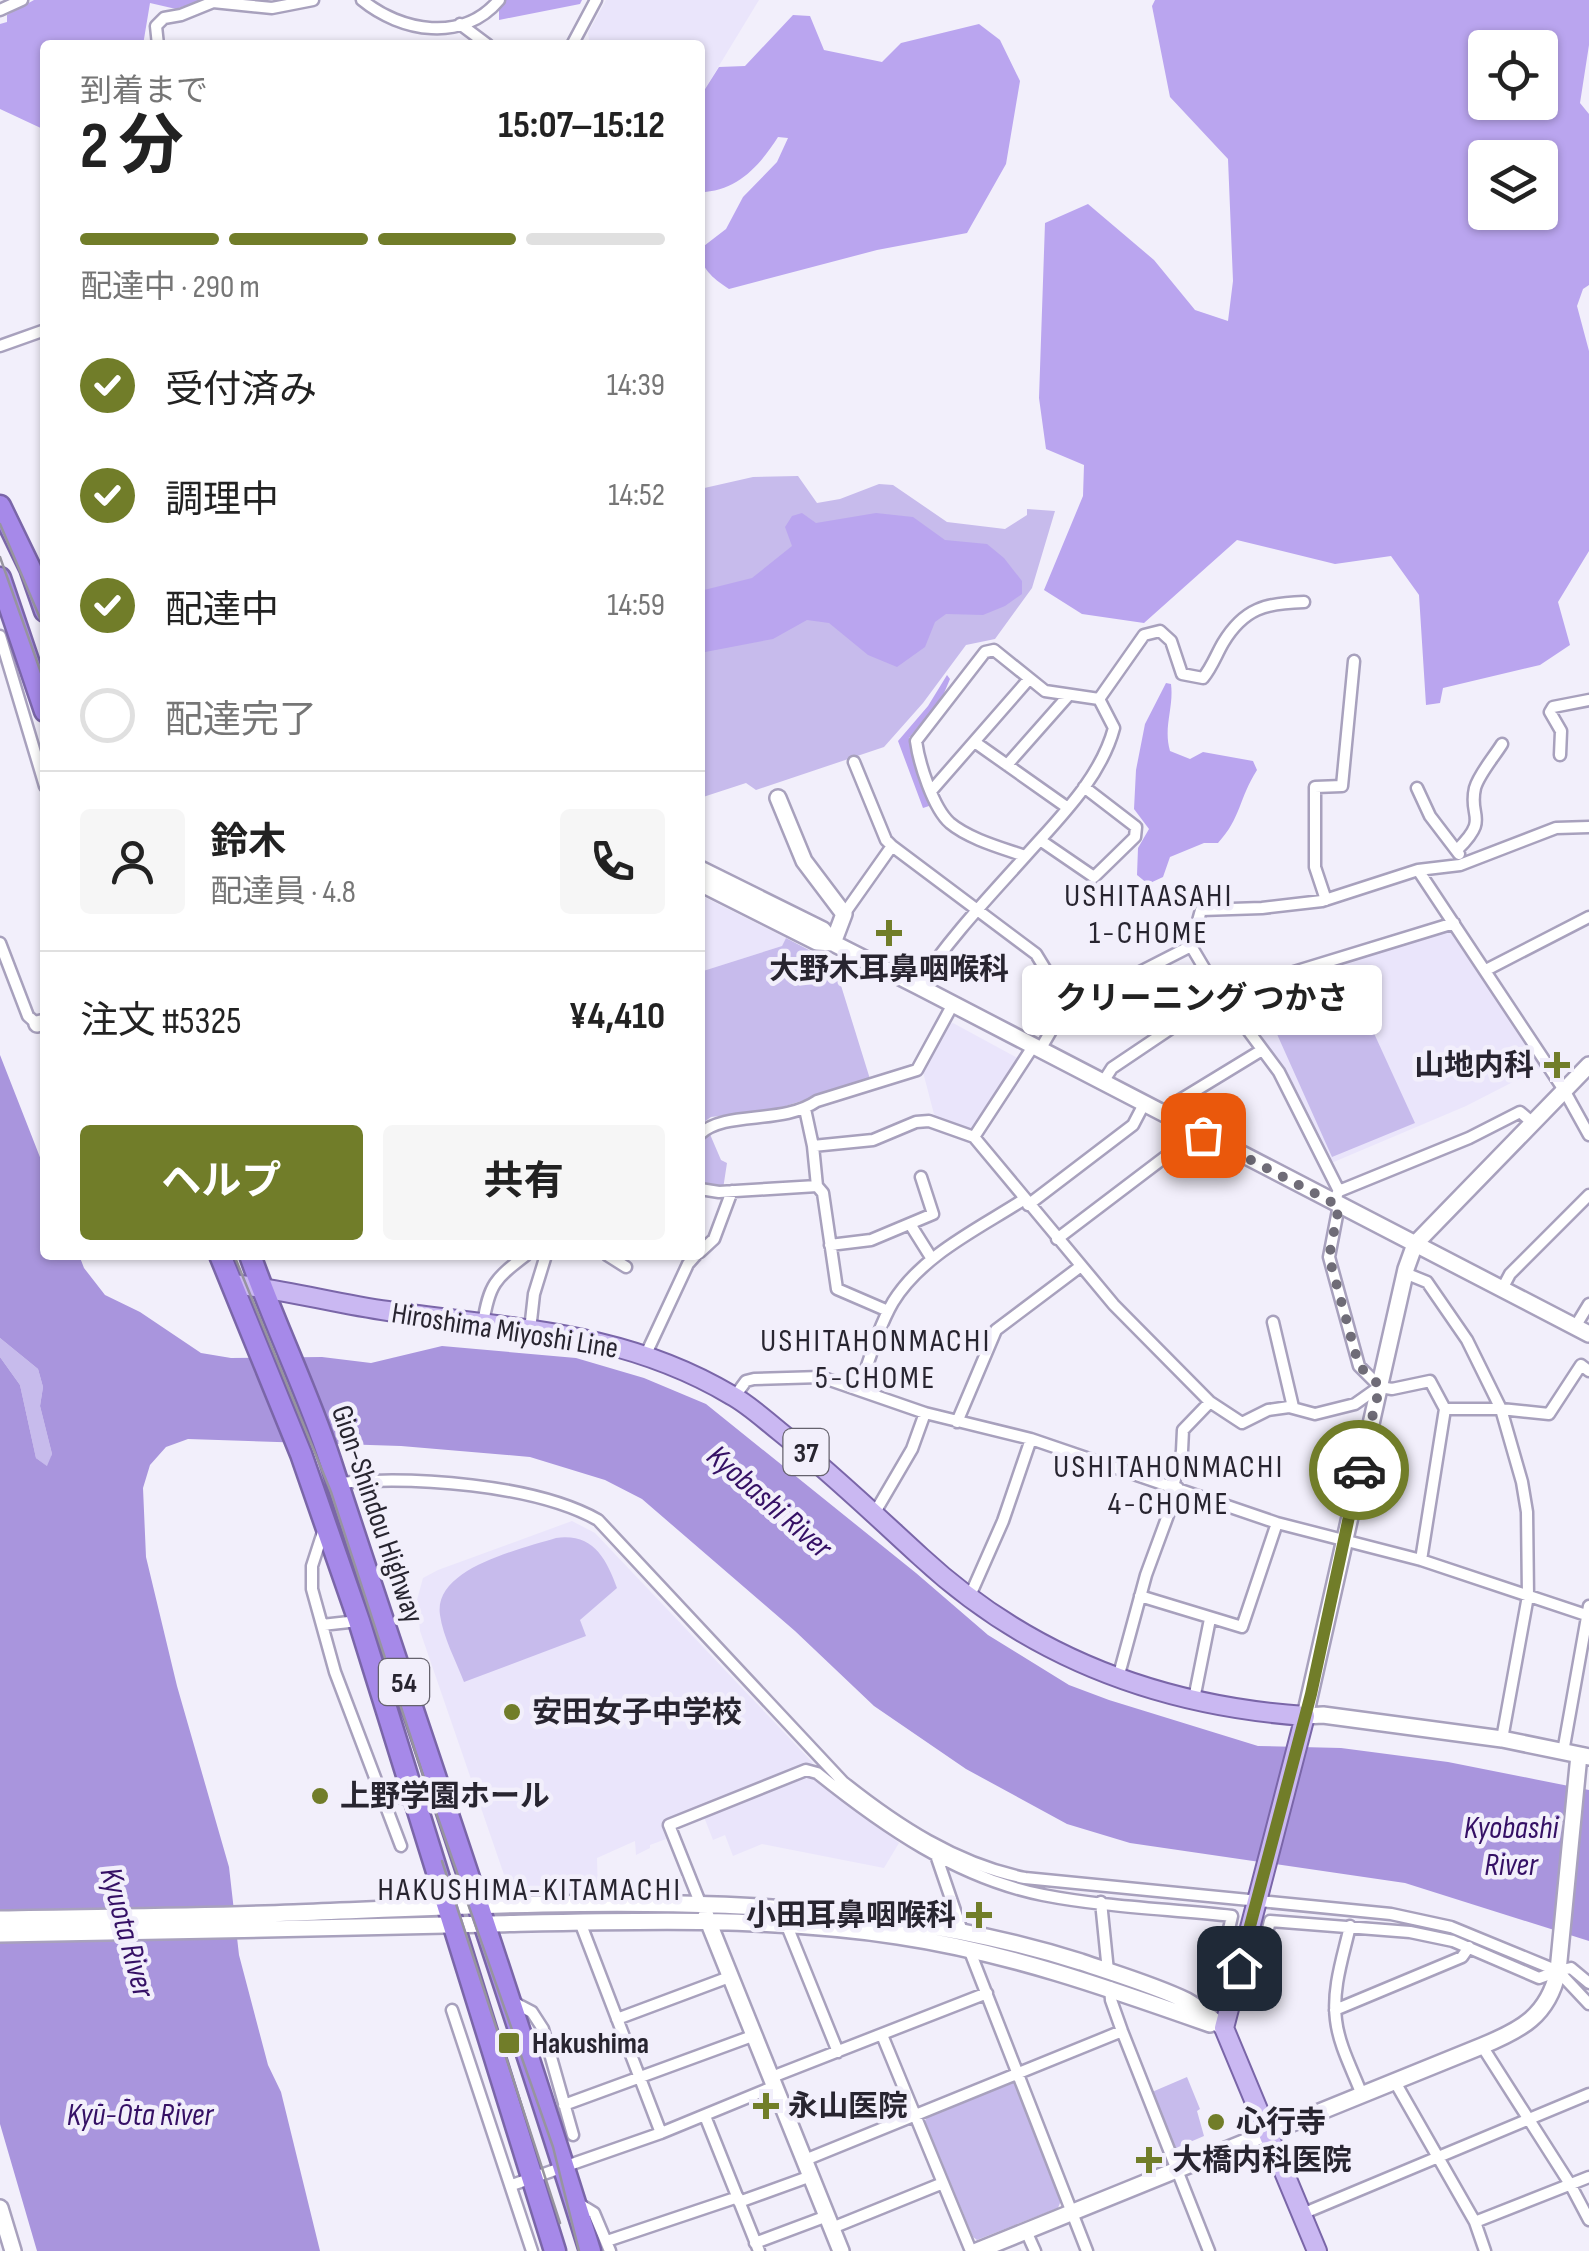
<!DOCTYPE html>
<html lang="ja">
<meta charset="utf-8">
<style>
:root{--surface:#fff;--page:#f6f6f6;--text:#222;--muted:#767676;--line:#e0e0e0;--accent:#717d29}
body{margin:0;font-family:"Sofia Sans Condensed","Noto Sans JP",sans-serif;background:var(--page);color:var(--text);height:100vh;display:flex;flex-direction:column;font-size:38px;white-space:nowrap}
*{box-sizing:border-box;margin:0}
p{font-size:32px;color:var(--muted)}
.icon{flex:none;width:55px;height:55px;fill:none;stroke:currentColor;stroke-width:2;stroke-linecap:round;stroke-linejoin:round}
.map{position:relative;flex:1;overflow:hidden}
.panel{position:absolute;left:40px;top:40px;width:665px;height:1220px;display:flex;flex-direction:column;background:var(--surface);border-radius:10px;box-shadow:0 2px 8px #0004}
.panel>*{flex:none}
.tools{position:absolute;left:1468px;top:30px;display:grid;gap:20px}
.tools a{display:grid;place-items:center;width:90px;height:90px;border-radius:10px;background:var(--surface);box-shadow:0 2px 8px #0004;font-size:50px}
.pin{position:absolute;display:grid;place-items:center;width:85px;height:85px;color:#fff;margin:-42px;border-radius:20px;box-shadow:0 5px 15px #0006}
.courier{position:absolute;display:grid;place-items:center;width:100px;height:100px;margin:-50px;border:8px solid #717d29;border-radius:50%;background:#fff;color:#222;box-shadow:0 2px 12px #0007}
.bubble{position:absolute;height:70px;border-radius:10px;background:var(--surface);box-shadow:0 2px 8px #0004;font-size:32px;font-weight:700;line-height:70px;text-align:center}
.head em{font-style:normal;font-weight:700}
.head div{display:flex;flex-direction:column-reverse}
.head{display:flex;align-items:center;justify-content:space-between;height:170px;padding:0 40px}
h1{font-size:65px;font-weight:700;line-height:75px}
.bar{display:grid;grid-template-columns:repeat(4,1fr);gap:15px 10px;align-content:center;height:120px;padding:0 40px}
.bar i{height:12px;border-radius:8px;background:var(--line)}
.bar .active{background:var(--accent)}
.bar p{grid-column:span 4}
.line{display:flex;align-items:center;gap:25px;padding:0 40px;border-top:2px solid var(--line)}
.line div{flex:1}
.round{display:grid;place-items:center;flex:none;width:105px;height:105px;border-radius:10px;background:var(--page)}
ol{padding:0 40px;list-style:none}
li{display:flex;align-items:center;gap:30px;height:110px}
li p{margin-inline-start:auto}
li .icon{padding:10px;border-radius:50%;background:var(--accent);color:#fff;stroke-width:4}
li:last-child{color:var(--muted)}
li i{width:55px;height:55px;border:5px solid var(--line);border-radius:50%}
.primary-button{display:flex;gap:20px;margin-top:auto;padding:20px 40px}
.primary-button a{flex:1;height:115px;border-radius:10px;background:var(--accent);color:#fff;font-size:40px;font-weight:700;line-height:115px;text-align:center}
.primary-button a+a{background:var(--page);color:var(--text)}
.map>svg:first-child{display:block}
.built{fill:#eae5fb}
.green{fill:#c7bbec}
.forest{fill:#baa5ef;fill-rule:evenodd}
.water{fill:#a995dd}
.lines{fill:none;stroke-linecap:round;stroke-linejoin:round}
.street-casing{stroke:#a8a1bd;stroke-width:15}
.secondary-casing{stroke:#a8a1bd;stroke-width:20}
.primary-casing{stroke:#7a66a8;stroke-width:22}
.highway-casing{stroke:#7a66a8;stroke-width:25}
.street{stroke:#fff;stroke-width:10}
.secondary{stroke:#fff;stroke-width:15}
.primary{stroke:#cab8f2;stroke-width:18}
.highway{stroke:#a689e9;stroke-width:20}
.tram{stroke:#97949f;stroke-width:2.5}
.done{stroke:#6f6c77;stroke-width:10;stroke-dasharray:0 18}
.route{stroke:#717d29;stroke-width:12}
.poi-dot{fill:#717d29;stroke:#f2effb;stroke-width:4}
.labels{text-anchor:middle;stroke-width:9;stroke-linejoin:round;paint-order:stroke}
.shield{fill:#f2effb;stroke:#65626d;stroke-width:2.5}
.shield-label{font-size:28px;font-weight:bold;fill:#282530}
.poi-label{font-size:30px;font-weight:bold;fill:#282530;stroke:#f2effb;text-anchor:start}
.street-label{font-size:30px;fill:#282530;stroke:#f2effb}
.neighbourhood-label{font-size:32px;letter-spacing:2.5px;fill:#282530;stroke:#f2effb}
.water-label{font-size:32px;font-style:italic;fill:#351065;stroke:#f2effb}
</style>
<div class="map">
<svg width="1589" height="2251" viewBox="0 0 1589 2251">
<rect width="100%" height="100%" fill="#f2effb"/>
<path class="built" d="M 606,0 L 759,0 L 700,97 L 700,45 L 590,45 L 588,33 Z
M 700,895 L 786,938 L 782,946 L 700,972 Z
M 1449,930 L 1542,1067 L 1466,1106 L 1329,1164 L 1231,1001 L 1234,994 Z
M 953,1023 L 1021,1060 L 973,1132 L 935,1118 L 923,1072 L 949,1024 Z
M 572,1521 L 595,1533 L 813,1763 L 661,1824 L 666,1839 L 650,1845 L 650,1848 L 636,1855 L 635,1841 L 597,1858 L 598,1894 L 511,1895 L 420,1631 L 417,1600 L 423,1578 L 438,1570 Z
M 806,1776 L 813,1778 L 899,1843 L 884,1868 L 762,1844 L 733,1856 L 725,1835 L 713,1840 L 704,1817 Z"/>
<path class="green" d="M 798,476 L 817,503 L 840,499 L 879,484 L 893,485 L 947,522 L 1005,529 L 1027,515 L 1027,509 L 1055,511 L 1032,588 L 995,639 L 966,645 L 923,703 L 884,747 L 756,790 L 746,783 L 700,798 L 700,489 L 753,477 Z
M 786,938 L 834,963 L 870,1079 L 773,1110 L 711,1117 L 700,1125 L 700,972 L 782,946 Z
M 1325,974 L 1330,988 L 1351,983 L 1415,1123 L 1332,1157 L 1259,994 Z
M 709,1132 L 721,1160 L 727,1163 L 723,1189 L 700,1186 L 700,1141 Z
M 0,1338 L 38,1369 L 43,1387 L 40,1406 L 52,1454 L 48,1467 L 36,1458 L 20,1385 L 0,1357 Z
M 556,1538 C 593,1533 606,1558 617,1588 L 580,1620 L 586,1636 L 464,1682 C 456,1661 443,1637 440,1615 C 433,1568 521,1549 556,1538 Z
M 1187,2077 L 1200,2109 L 1197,2111 L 1204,2136 L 1176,2148 L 1152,2092 Z
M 1010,2082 L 1021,2086 L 1062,2198 L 1058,2208 L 977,2240 L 973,2237 L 925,2121 L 928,2115 Z"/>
<path class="forest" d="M 34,0 L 202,0 L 176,9 L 150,3 L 143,45 L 45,45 L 45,130 L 0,109 L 0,24 L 7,22 L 7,15 Z
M 504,0 L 582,0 L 580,4 L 499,20 L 499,8 Z
M 1155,0 L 1589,0 L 1589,45 L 1580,103 L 1589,114 L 1589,285 L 1583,289 L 1577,306 L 1589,351 L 1589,551 L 1558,602 L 1570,645 L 1540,665 L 1443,688 L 1440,703 L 1426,705 L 1419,595 L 1391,556 L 1335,564 L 1237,540 L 1144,623 L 1082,614 L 1044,590 L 1083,496 L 1084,465 L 1046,449 L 1039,398 L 1045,223 L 1088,204 L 1154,260 L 1195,310 L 1228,321 L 1233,281 L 1228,159 L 1170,97 L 1152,6 ZM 1485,48 L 1540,48 L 1540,102 L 1485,102 ZM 1485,158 L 1540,158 L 1540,212 L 1485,212 Z
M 793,15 L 810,16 L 824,50 L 882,62 L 901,43 L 979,24 L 1000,40 L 1020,81 L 1006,164 L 967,233 L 877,250 L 729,289 C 714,279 700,269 700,249 L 726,229 L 743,197 L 777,162 L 788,138 L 778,137 C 760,165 737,192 700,192 L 700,97 L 719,67 L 745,66 Z
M 802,513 L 816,523 L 876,513 L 913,517 L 945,540 L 987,544 L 1004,558 L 1022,581 L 1022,594 L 1005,606 L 983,615 L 946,614 L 935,622 L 925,647 L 897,667 L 868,655 L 829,623 L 807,620 L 773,639 L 700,653 L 700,591 L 752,578 L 792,546 L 785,527 L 792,516 Z
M 947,675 L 950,679 L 942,698 L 909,738 L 932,805 L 923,808 L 898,741 L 928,706 Z
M 1166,683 L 1171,684 C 1174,708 1163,727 1170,751 L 1190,759 L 1203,752 L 1253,761 L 1257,770 C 1239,798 1241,818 1218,843 L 1204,843 L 1170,857 L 1163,877 L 1148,884 L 1137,875 L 1138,848 L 1149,829 L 1134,809 L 1136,770 L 1145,724 Z"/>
<path class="water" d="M 0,1055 L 45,1170 L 45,1255 L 79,1255 L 84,1268 L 105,1295 L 140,1312 L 201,1353 L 231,1358 L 322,1357 L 371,1363 L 442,1346 L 576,1358 L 644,1378 L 706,1404 L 916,1573 L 988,1635 L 1069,1685 L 1109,1700 L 1258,1746 L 1341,1748 L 1448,1762 L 1589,1790 L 1589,1941 L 1405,1883 L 1130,1843 L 1067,1824 L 966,1769 L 874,1706 L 795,1631 L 642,1499 L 605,1480 L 530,1457 L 401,1446 L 188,1439 L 166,1447 L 150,1465 L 143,1488 L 146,1557 L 177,1686 L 229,1867 L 239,1955 L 268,2065 L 281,2092 L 320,2251 L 37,2251 L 0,2124 L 0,1357 L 20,1385 L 36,1458 L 47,1466 L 52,1454 L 40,1406 L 43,1387 L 38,1369 L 0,1338 Z"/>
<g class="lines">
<defs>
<path id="street" d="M 362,0 C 401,32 463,43 499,0
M 0,10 L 22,0
M 460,24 L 488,45
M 158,45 L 156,26 L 164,18 L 181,15 L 213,2 L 272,8 L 313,0
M 572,45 L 596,0
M 0,346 L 45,330
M 0,636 L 45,786
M 1099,699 L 1144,635 L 1160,631 L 1171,641 L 1182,674 L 1203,678 C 1212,667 1216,655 1223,643 C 1244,608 1266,603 1304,602
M 976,743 L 1068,808
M 1560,755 L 1561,731 L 1550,712 L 1553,707 L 1589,700
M 854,762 L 886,840 L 892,846 L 1036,954 L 1047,972 L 1083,1001
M 1007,765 L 1068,696
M 1417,788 L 1430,816 L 1459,854
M 932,790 L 1029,679
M 1040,840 L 1094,877 L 1135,837 L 1136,827 L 1084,787
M 1458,849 C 1490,817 1468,818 1475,788 C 1479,774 1494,757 1502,744
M 1418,870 L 1564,1090 L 1589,1135
M 1326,900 L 1315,867 L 1315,787 L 1342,786 L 1354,661
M 844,914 L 892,846
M 0,943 L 28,1016 L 37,1024
M 1191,946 L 1213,983 L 1279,1072 L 1339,1191 L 1333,1202
M 1486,970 L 1589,917
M 918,986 C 948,940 986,900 1022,860 C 1057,820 1100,780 1114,728 L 1099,699 L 1045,691 L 994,650 L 985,652 L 916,741 C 919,763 933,808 950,823 C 969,839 1002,848 1025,856
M 1041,1048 L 1062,1012 L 1191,946 L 1201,910 L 1262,908 L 1322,901 L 1418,870 L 1460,865 L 1556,828 L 1589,827
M 1103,1082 L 1112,1068 L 1222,994 L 1454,923
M 805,1109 L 813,1146 L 873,1140 L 916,1122 L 929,1121 L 974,1137 L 1114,1305 L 1210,1402 L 1242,1423 L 1268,1410 L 1289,1407 L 1315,1414 L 1355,1404 L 1379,1387
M 1171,1118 L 1180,1100 L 1262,1050
M 700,1134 C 726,1110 782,1125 817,1101 L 917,1070 L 953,1004
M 974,1137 L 1034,1045
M 813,1146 L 817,1186 L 823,1193 L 837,1289 L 888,1311
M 700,1189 L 719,1192 L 817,1186
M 1339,1191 L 1469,1138 L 1520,1112 L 1533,1123
M 1028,1205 L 1133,1125 L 1144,1104
M 1339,1205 L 1329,1257 L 1359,1366 L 1380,1387 L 1392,1389 L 1430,1381 L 1445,1409 L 1501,1409 L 1549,1414 L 1581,1365 L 1589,1371
M 910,1224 L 932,1259
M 1057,1239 L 1169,1154
M 830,1245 L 871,1240 L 933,1214 L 921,1177
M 700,1252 L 714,1239 L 732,1191
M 607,1255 L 626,1267
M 1405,1273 L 1427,1282 L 1467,1340 L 1501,1409 L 1522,1482 L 1527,1512 L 1528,1596 L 1502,1739
M 1502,1289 L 1510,1274 L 1589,1195
M 1273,1322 L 1293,1407
M 483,1324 C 489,1284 495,1279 526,1255
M 1575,1327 L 1589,1304
M 530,1330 L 534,1294 L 546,1255
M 646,1354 L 688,1264 L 696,1255
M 859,1390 C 869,1361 878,1328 893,1302 C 922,1255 978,1229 1023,1200
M 735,1396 L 746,1381 L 754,1379 L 821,1377 L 925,1413 L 1031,1439 L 1277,1523 L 1421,1560 L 1589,1616
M 957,1422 L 996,1330 L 1081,1266
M 338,1483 C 412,1476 534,1484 598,1520 L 843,1782 C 897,1825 956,1864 1025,1878 L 1391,1914 L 1451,1927 L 1558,1971 L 1571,1968 L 1589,1983
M 1173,1487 L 1182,1451 L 1183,1430 L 1210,1402
M 874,1514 L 912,1449 L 925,1413
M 324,1529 L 312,1566 L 312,1589 L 335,1672 L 401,1846
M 1421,1560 L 1445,1409
M 1140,1596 L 1242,1627 L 1277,1523
M 969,1598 L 1003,1521 L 1031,1439
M 322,1625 L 358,1621
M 1118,1678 L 1146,1575 L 1178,1488
M 1194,1699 L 1210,1619
M 1563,1752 L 1589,1606
M 381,1788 L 391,1794 L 416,1802
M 936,1855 L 963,1934
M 1101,1902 L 1108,1971
M 701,1905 L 669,1825 L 806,1770 L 817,1773 C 883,1826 957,1878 1043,1895 C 1104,1907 1170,1909 1232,1916 L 1217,1981
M 580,1922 L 661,2133
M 787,1926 L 838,2052
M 1350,1926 C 1343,1957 1332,1988 1336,2020 C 1339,2046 1353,2071 1362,2095
M 969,1949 L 1087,2251
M 1259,1965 L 1270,1921 L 1410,1932 L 1453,1941 L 1539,1978 L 1558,1971 L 1589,2004
M 1110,1987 L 1111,2000 L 1122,2031 L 1209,2251
M 513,2002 L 532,2012 L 543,2029 L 573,2135
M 452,2010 L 532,2251
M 1335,2010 L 1462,1957 L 1469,1947
M 617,2019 L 732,1976
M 882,2035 L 971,2251
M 1482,2046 L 1570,2184 L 1589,2220
M 772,2077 L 987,1993
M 1395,2082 L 1475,2222 L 1485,2251
M 564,2105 L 755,2035
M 705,2116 L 759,2251
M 805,2160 L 1122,2031
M 512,2185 L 661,2133 L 775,2086
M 576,2202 L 594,2213 L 610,2251
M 739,2202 L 811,2176
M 1302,2214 L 1589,2094
M 1475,2222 L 1589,2177
M 832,2228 L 943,2183
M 1026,2231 L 1035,2251
M 607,2241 L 738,2197
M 755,2243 L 827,2216"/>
<path id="secondary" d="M 778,798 L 804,861 L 844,914 L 833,943
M 700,869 L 823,930 L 833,943
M 700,883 L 817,942 L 833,943 L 918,986 L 1589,1334
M 37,1024 L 45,1022
M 1589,1065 L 1415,1244 L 1406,1269 L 1305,1716 L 1323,1715 L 1502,1739 L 1589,1757
M 706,1916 L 841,2251
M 0,1919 C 98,1917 196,1917 294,1913 C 553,1903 832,1883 1081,1962 C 1116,1974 1154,1985 1187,2001 C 1200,2008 1212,2020 1224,2028
M 0,1934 C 164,1931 327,1928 491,1924 C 626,1921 764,1916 898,1936 C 1006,1952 1108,1988 1210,2024
M 0,2208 L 13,2251
M 977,2251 L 1482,2046 C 1521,2030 1548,2016 1558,1971 L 1579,1755"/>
<path id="primary" d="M 232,1284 C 284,1289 336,1304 388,1311 C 510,1329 622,1330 731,1395 C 748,1404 764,1419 779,1431 C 829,1471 874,1514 921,1557 C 1029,1657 1159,1706 1305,1716 L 1224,2028 L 1317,2251"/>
<path id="highway" d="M 0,506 L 30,568 L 45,611
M 0,578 L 45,711
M 220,1255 L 301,1454 L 359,1621 L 555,2251
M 250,1255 C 274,1324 307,1390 330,1460 C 416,1724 508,1986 590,2251"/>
</defs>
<use href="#street" class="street-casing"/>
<use href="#secondary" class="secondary-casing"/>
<use href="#primary" class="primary-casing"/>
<use href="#highway" class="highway-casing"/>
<use href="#street" class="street"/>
<use href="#secondary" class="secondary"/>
<use href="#primary" class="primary"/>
<use href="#highway" class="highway"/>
<path class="tram" d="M 0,524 L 45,630
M 0,557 L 45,684
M 234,1255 L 331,1492 L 425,1781 L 553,2147 L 579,2251
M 442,1861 L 560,2223"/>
</g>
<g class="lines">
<path class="done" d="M 1203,1135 L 1339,1206 L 1329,1257 L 1359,1366 L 1380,1386 L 1359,1470"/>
<path class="route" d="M 1239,1968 L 1311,1694 L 1359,1470"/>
</g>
<g class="poi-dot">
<path d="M884 918h10v10h10v10h-10v10h-10v-10h-10v-10h10z"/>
<path d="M1552 1050h10v10h10v10h-10v10h-10v-10h-10v-10h10z"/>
<circle cx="512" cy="1712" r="10"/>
<circle cx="320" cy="1796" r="10"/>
<path d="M974 1900h10v10h10v10h-10v10h-10v-10h-10v-10h10z"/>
<rect x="497" y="2031" width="24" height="24" rx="5"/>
<path d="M761 2091h10v10h10v10h-10v10h-10v-10h-10v-10h10z"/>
<circle cx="1216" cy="2122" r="10"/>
<path d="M1144 2145h10v10h10v10h-10v10h-10v-10h-10v-10h10z"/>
</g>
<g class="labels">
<g class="shield">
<rect x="783.5" y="1429" width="45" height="46" rx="8"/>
<rect x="379" y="1659" width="50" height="46" rx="8"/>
</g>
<g class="shield-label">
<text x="806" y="1462">37</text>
<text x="404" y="1692">54</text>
</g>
<g class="poi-label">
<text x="889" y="979" text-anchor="middle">大野木耳鼻咽喉科</text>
<text x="1534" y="1075" text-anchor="end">山地内科</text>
<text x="532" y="1722">安田女子中学校</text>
<text x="340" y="1806">上野学園ホール</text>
<text x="956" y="1925" text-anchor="end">小田耳鼻咽喉科</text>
<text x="532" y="2053">Hakushima</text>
<text x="788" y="2116">永山医院</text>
<text x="1236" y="2132">心行寺</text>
<text x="1172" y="2170">大橋内科医院</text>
</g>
<g class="street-label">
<text transform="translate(505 1330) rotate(9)" y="10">Hiroshima Miyoshi Line</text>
<text transform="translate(378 1514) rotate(71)" y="10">Gion-Shindou Highway</text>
</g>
<g class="neighbourhood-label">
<text x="1149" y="906">USHITAASAHI<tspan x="1149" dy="37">1-CHOME</tspan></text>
<text x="876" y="1351">USHITAHONMACHI<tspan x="876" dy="37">5-CHOME</tspan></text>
<text x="1169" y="1477">USHITAHONMACHI<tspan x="1169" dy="37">4-CHOME</tspan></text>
<text x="530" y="1900">HAKUSHIMA-KITAMACHI</text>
</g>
<g class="water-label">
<text transform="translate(770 1501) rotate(41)" y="11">Kyobashi River</text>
<text x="1511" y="1838">Kyobashi<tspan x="1511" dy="37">River</tspan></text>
<text transform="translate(128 1932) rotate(75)" y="11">Kyuota River</text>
<text x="140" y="2125">Kyū-Ōta River</text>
</g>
</g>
</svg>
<div class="tools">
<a><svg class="icon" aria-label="locate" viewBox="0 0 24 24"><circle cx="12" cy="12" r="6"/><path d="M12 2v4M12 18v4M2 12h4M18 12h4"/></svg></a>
<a><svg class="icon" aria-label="layers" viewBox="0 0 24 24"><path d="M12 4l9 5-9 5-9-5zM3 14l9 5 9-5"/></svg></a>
</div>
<div class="pin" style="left:1203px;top:1135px;background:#ea580c"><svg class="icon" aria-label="bag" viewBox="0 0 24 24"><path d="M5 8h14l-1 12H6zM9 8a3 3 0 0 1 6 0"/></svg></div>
<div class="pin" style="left:1239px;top:1968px;background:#1f2937"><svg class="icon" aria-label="home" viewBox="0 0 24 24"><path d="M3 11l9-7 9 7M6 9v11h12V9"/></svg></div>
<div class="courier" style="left:1359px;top:1470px"><svg class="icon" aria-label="car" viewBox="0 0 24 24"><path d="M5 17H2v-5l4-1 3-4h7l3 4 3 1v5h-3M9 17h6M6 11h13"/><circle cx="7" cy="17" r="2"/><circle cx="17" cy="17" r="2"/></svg></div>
<div class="bubble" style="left:1022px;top:965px;width:360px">クリーニング つかさ</div>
<section class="panel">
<div class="head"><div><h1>2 分</h1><p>到着まで</p></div><em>15:07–15:12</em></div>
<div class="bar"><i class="active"></i><i class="active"></i><i class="active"></i><i></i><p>配達中 · 290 m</p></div>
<ol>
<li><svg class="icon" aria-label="check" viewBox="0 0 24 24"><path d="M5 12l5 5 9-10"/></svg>受付済み<p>14:39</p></li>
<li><svg class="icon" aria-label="check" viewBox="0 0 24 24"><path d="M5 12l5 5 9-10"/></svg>調理中<p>14:52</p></li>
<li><svg class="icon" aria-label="check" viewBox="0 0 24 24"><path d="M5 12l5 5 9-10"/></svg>配達中<p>14:59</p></li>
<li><i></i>配達完了</li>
</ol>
<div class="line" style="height:180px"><a class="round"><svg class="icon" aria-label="person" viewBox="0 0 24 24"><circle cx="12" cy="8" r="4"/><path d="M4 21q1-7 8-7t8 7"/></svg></a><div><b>鈴木</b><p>配達員 · 4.8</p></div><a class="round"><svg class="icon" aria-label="phone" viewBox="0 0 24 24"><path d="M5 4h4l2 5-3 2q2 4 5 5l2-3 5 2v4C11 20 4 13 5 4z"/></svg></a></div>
<div class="line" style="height:130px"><div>注文 #5325</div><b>¥4,410</b></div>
<div class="primary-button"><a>ヘルプ</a><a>共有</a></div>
</section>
</div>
